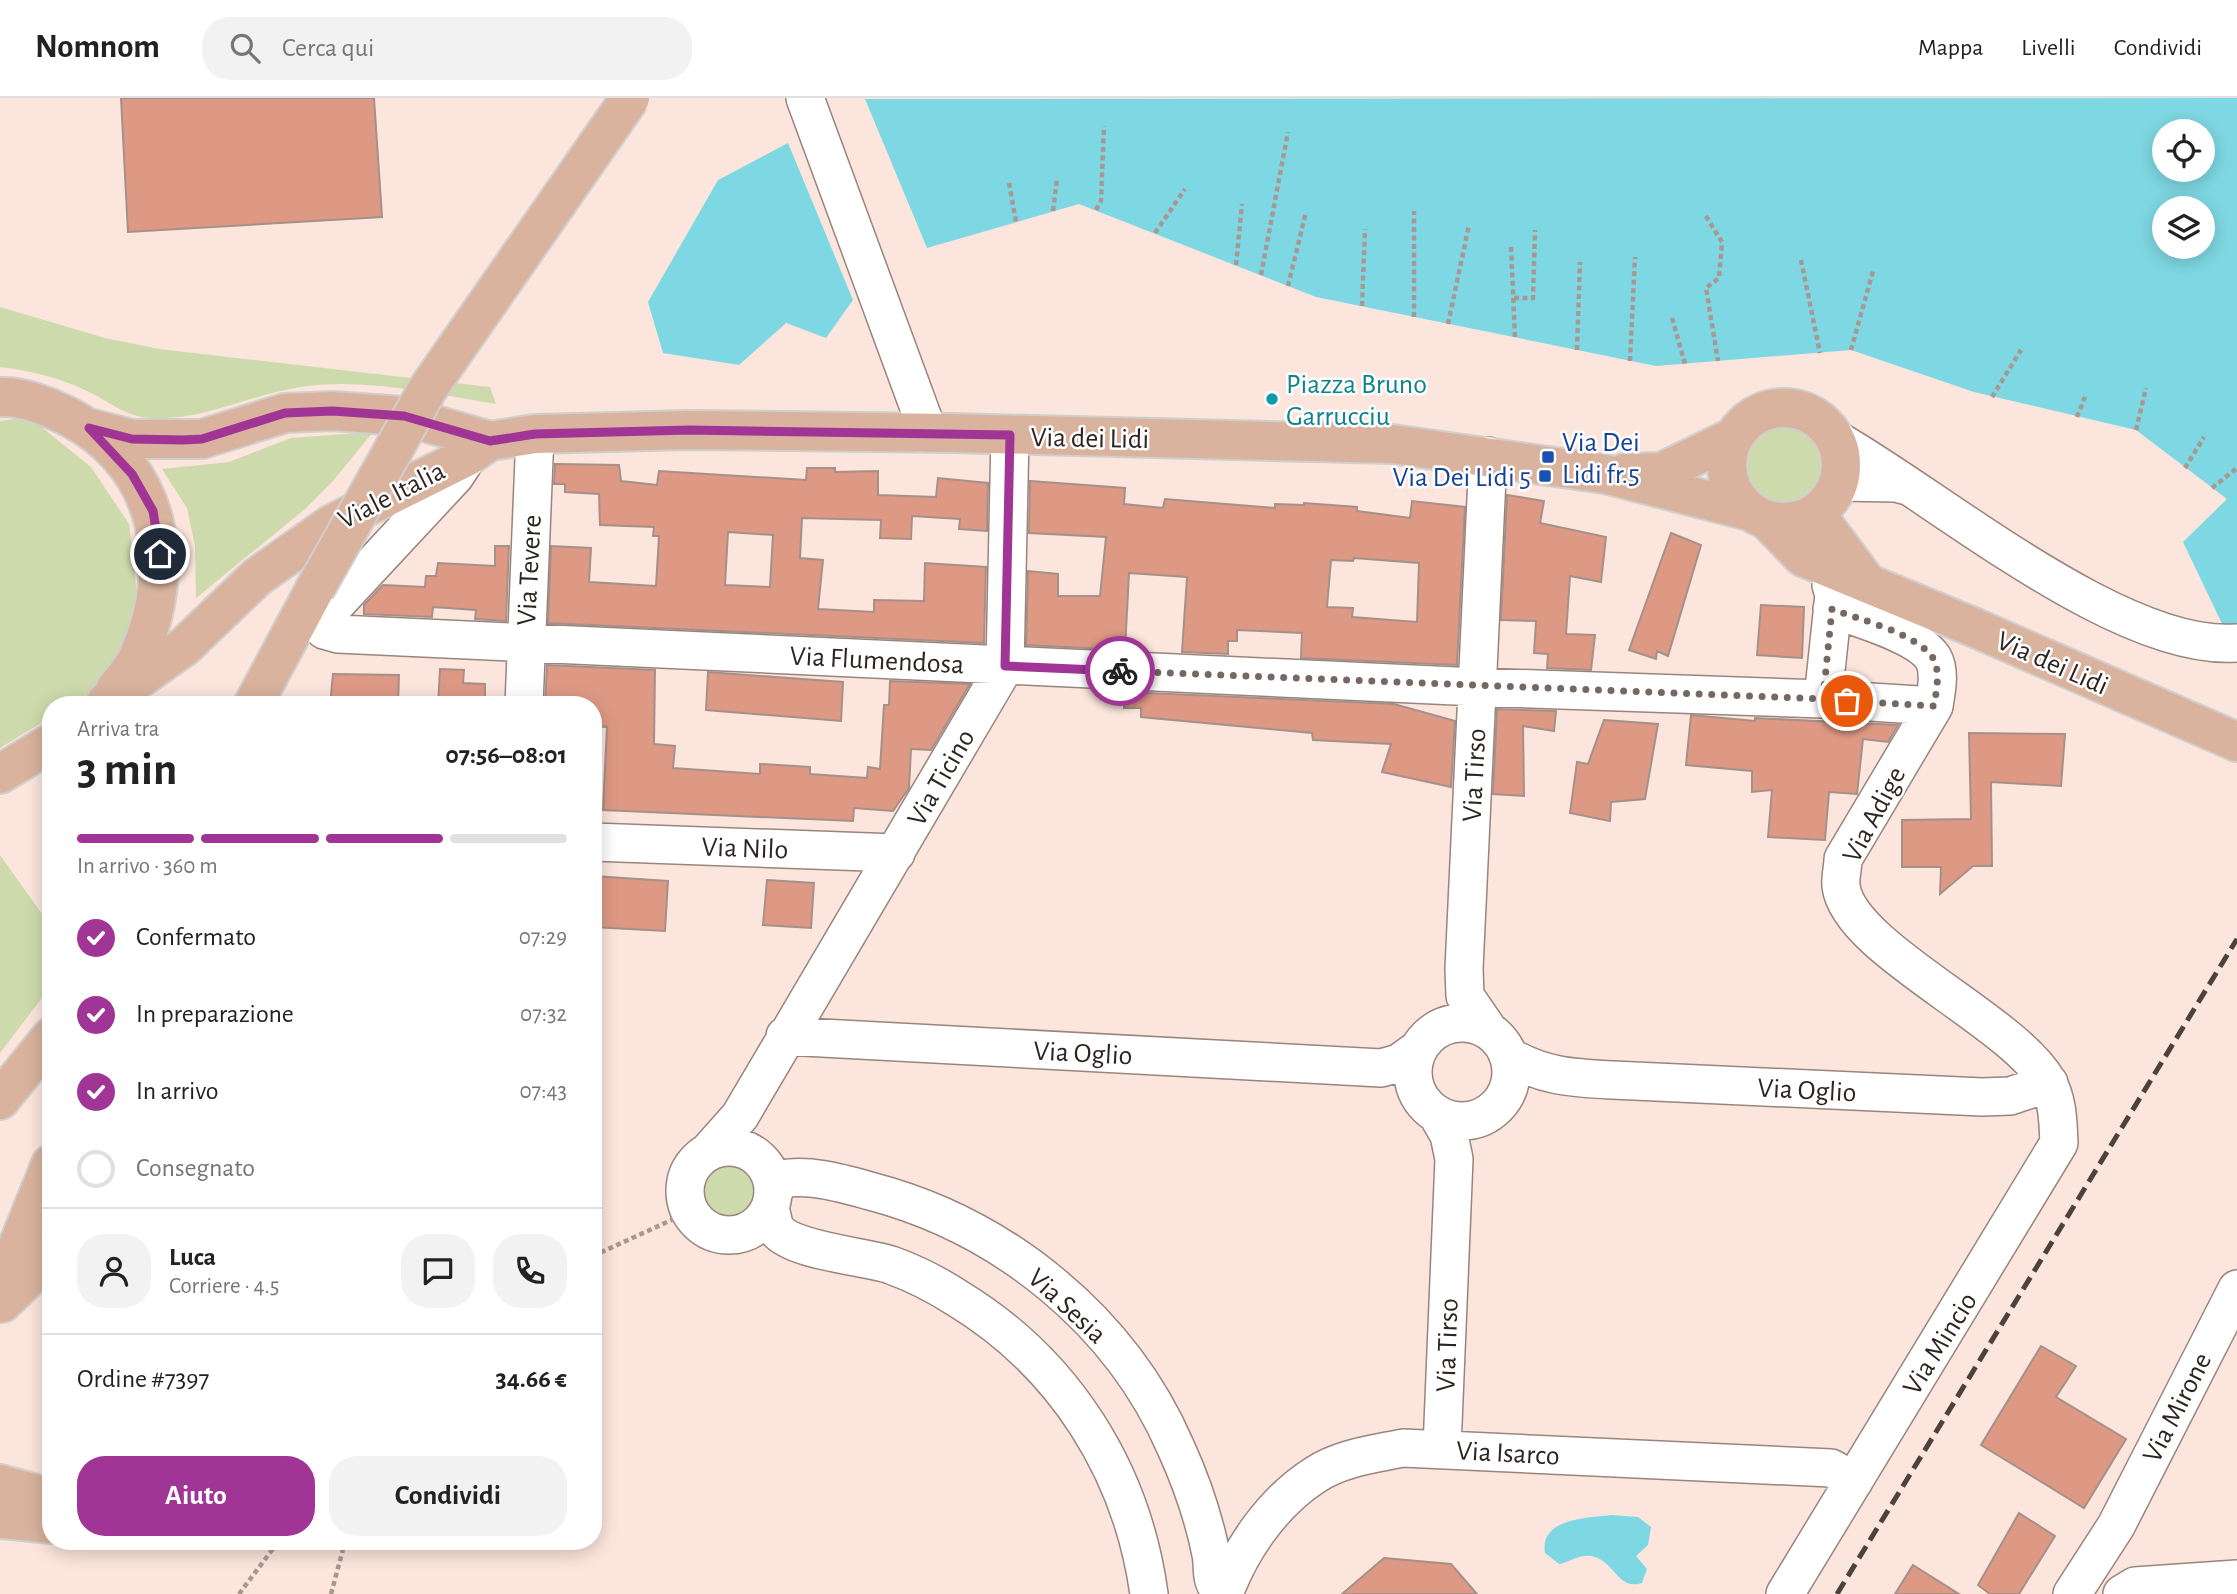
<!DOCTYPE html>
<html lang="it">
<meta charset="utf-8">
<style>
:root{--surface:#fff;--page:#f2f2f2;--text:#222;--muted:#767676;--line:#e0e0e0;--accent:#a03596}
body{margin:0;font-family:"Alegreya Sans",sans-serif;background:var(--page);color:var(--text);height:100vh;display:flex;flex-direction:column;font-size:26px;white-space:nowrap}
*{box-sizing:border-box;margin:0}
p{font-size:23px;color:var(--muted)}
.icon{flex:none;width:38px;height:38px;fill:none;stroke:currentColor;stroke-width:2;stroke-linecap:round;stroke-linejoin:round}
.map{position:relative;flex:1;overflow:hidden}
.side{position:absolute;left:42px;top:598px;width:560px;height:854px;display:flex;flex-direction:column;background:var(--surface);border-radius:28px;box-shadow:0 4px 18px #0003}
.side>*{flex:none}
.controls{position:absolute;left:2152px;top:21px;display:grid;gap:14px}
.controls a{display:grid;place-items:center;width:63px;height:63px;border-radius:50%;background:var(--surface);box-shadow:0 4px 18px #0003;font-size:35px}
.pin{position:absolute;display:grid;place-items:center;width:60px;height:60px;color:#fff;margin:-30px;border:4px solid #fff;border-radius:50%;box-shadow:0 2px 7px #0007}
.courier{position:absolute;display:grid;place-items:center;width:70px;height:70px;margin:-35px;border:5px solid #a03596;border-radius:50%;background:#fff;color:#222;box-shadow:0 2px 9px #0007}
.summary em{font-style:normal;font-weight:700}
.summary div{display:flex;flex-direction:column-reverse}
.summary{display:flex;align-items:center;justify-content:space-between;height:119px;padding:0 35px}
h1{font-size:46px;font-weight:700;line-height:52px}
.bar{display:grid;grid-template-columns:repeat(4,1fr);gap:10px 7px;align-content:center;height:84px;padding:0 35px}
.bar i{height:9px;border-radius:5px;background:var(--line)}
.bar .on{background:var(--accent)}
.bar p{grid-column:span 4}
.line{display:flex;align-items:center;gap:18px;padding:0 35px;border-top:2px solid var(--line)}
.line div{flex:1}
.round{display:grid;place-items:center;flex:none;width:74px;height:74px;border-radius:28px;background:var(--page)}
ol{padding:0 35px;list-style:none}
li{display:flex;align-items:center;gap:21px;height:77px}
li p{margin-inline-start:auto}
li .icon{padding:7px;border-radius:50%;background:var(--accent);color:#fff;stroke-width:4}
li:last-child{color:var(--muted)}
li i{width:38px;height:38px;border:4px solid var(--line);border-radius:50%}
.primary-button{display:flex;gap:14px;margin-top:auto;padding:14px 35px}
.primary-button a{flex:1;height:80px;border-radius:28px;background:var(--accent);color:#fff;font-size:28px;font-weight:700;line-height:80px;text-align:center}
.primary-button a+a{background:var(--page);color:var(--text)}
header{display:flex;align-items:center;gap:42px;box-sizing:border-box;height:98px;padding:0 35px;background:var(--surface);border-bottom:2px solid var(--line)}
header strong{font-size:33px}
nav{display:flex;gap:38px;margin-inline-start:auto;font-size:24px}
.search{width:490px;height:63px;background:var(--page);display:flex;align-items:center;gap:18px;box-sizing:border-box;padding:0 24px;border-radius:28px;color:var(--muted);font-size:26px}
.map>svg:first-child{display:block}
.green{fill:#cddbac}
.water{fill:#7ed8e3;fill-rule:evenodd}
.building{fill:#de9985;stroke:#a5908a;stroke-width:2;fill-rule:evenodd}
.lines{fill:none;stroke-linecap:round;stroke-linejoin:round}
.minor-casing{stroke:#99857d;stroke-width:40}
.major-casing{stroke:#d1cfce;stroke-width:42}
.path{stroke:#a99892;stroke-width:4.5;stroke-dasharray:5 3.5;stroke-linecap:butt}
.minor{stroke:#fff;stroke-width:37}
.major{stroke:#d9b39d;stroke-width:38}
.rail{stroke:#4b413d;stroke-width:5;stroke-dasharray:14 7;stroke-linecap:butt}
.major-bridge-casing{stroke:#d1cfce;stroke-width:42;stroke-linecap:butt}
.major-bridge{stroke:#d9b39d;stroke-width:38}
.done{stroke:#756863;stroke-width:7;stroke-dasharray:0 12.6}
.route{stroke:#a03596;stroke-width:9}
.culture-dot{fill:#0f9aa8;stroke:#fff;stroke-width:2.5}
.transit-dot{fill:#1a4fb4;stroke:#fff;stroke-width:2.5}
.labels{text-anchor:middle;stroke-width:5;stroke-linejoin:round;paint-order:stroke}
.culture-label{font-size:28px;fill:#0d838f;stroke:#fff;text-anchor:start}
.street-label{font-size:28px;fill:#2d2522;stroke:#fff}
.transit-label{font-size:28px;fill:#164399;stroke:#fff;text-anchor:start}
</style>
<header>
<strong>Nomnom</strong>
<div class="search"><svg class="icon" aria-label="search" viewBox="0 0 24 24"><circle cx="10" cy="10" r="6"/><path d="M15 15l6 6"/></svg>Cerca qui</div>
<nav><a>Mappa</a><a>Livelli</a><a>Condividi</a></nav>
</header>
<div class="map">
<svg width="2237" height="1496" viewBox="0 0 2237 1496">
<rect width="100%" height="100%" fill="#fbe5dc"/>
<path class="green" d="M 0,209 L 105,240 L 159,251 L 490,289 L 496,306 C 436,296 360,279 300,289 C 249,297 200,324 149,320 C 124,318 109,303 87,293 C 58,279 31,273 0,269 Z
M 29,319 L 91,369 L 129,426 L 139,514 L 100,589 L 69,607 L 51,607 L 51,619 L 0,650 L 0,323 Z
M1736 366a46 46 0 1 1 92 0a46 46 0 1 1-92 0Z
M 373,334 L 333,383 L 305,411 L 196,500 L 195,448 L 187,410 L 162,371 L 229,364 L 291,340 Z
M 0,757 L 42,816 L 51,799 L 51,888 L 0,955 Z
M702 1093a27 27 0 1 1 54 0a27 27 0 1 1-54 0Z"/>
<path class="water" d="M 2237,0 L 2237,557 L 2183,444 L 2227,401 L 2136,332 L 1974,294 L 1851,252 L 1656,268 L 1316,199 L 1079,106 L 927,150 L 865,1 ZM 2165,33 L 2203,33 L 2203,72 L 2165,72 ZM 2165,110 L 2203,110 L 2203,149 L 2165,149 Z
M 788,45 L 853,202 L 826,240 L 786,225 L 739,267 L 663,255 L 648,204 L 718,82 Z
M 1611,1417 L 1638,1419 L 1651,1429 L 1648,1447 L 1636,1458 L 1647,1471 L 1642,1485 C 1617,1493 1615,1462 1591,1458 C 1579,1456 1570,1464 1559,1466 L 1545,1455 C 1539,1420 1588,1420 1611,1417 Z"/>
<path class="building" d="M 121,0 L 374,0 L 382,119 L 128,134 Z
M 555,366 L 619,367 L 621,383 L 657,387 L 659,373 L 806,382 L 807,370 L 835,370 L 835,374 L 878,373 L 878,397 L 936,399 L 938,380 L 988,385 L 987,433 L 959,431 L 960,421 L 912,418 L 911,441 L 880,440 L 881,422 L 802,420 L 800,460 L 823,462 L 818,511 L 874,514 L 874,502 L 924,503 L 925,465 L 986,469 L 984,545 L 548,525 L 551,448 L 591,450 L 589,484 L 656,488 L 659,438 L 653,438 L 654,429 L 600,427 L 599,396 L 565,394 L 565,386 L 554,386 ZM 728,434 L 773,437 L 770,489 L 725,487 Z
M 1030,383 L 1125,390 L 1124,406 L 1163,410 L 1165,401 L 1275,410 L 1275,406 L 1304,407 L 1304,405 L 1357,409 L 1357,413 L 1410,420 L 1412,403 L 1465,409 L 1457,567 L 1301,560 L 1302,535 L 1237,532 L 1237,543 L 1228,543 L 1228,556 L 1182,554 L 1187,479 L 1129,475 L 1125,552 L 1026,547 L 1028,473 L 1058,476 L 1058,498 L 1100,498 L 1106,439 L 1029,435 ZM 1354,460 L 1419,465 L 1417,524 L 1352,519 L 1353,510 L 1327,509 L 1331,462 L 1353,463 Z
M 1507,397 L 1544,403 L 1540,425 L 1606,439 L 1601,484 L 1570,478 L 1566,536 L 1595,537 L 1591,572 L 1547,570 L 1548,556 L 1534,555 L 1536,523 L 1501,522 Z
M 1671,435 L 1701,447 L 1668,558 L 1657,553 L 1656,561 L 1629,552 Z
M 495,448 L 509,448 L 506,523 L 475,521 L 476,512 L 433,509 L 432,519 L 364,516 L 364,507 L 383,487 L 425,489 L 426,478 L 436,478 L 438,465 L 495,468 Z
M 1761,507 L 1804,509 L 1802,560 L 1757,557 Z
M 547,567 L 655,572 L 654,646 L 675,648 L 673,670 L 760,676 L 760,666 L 810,669 L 810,676 L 867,680 L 868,669 L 880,671 L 884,607 L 889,607 L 890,583 L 970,586 L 931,652 L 911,651 L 909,690 L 893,713 L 854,710 L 853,723 L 692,716 L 603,712 L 607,629 L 593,628 L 593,607 L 545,607 Z
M 440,571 L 464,572 L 463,585 L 485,586 L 485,607 L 438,607 Z
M 708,574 L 843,584 L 841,623 L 706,612 Z
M 333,576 L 399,577 L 398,607 L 330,607 Z
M 1125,594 L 1394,606 L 1455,623 L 1451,689 L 1382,674 L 1391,646 L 1313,642 L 1312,635 L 1141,619 L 1141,610 L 1124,610 Z
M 1497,611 L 1556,613 L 1554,633 L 1523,628 L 1524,698 L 1493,696 Z
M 1691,617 L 1755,623 L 1755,620 L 1898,627 L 1888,644 L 1863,641 L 1857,696 L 1829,694 L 1825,742 L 1768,739 L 1772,692 L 1752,694 L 1752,673 L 1686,667 Z
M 1604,622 L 1658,626 L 1645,701 L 1611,704 L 1610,723 L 1570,715 L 1577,664 L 1588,666 Z
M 1969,635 L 2065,636 L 2061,688 L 1991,684 L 1992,768 L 1973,768 L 1940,796 L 1941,769 L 1902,769 L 1902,722 L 1971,721 Z
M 593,778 L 668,783 L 665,833 L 593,829 Z
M 767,782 L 814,785 L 811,830 L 763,827 Z
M 2041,1248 L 2076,1268 L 2056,1299 L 2126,1341 L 2084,1410 L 1981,1347 Z
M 2019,1415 L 2055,1438 L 2019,1496 L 1990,1496 L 1978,1487 Z
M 1384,1460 L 1451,1466 L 1477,1496 L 1342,1496 Z
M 1913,1467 L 1959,1496 L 1895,1496 Z"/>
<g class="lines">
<defs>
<path id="minor" d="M 805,0 L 924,323 L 920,335
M 1835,341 C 1938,399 2120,554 2237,545
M 468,358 L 455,378 L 334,508 L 324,532 L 338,536 L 1477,589 L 1823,601 L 1934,608
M 1488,358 L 1464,871 L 1465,898 L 1489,933
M 1839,384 L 1896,385 L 1907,388
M 1823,601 L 1834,497 L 1831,487
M 524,607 L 535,336
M 593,744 L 896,755
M1413 974a49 49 0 1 1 98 0a49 49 0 1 1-98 0Z
M 785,938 L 1381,970 L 1399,965 L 1417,952
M 1508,958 C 1545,979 1572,980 1613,982 L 1982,999 L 2010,998 L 2049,985
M 1438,1018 L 1449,1037 L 1454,1061 L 1442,1350
M685 1093a44 44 0 1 1 88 0a44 44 0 1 1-88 0Z
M 708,1054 L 740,1018 L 1005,568 L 1010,337
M 774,1093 L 781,1081 C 811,1076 841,1085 870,1093 C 1004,1128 1121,1223 1176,1350 C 1191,1383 1204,1421 1211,1456 C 1213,1465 1211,1480 1216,1487 C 1218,1490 1221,1492 1224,1495
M 770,1110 C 772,1116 773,1126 776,1131 C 791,1153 864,1158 891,1167 C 913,1175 937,1187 957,1200 C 1064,1265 1132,1372 1149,1496
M 1224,1496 C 1241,1450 1273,1404 1315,1377 C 1340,1360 1374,1356 1403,1350 L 1831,1370 L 1854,1383
M 1785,1496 L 2059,1045 C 2058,1024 2058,1002 2047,983 C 2012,922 1848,850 1841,788 C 1840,780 1843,769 1843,761 L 1934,608 C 1936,594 1941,574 1933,560 C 1918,537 1858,520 1832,511
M 2072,1496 L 2116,1428 L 2237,1191
M 2122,1496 L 2135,1488 L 2237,1481"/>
<path id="major" d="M 0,299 C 24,298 50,309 71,320 C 162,370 178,467 139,557 C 134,570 123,581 115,592
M1727 367a57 57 0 1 1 114 0a57 57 0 1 1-114 0Z
M 89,330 L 132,341 L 202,341 L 285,315 L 332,313 L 404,318 L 490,343
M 1625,375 L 1662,374 L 1732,340
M 1815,415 L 1868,486
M 1767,422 L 1803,459 L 1973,529 L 2237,644
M 106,604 L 185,548 L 257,479 L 332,426 L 468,358 L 490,343 L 535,336 L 689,332 L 952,335 L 1392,346 L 1605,376 L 1749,413
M 253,607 L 315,491
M 0,676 L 51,645
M 0,1002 L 51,939
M 0,1205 L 17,1150 L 51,1066
M 2,1205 L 51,1158
M 0,1386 L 51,1400
M 0,1421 L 51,1426"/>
</defs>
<use href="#minor" class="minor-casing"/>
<use href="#major" class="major-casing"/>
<path class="path" d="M 1009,85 L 1016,124
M 1096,112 L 1101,103 L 1104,28
M 1053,113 L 1057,81
M 1706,118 L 1722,144 L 1719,180 L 1706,190 L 1718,263
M 1155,135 L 1185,91
M 1511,149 L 1515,240
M 1801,162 L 1820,255
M 1236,167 L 1242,106
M 1261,177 L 1288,34
M 1288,188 L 1306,114
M 1514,200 L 1533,200 L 1535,132
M 1362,208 L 1365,131
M 1414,219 L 1414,113
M 1672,220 L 1685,266
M 1448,226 L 1469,127
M 1577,252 L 1580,164
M 1851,252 L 1873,173
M 1630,263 L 1635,159
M 1992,299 L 2021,252
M 2077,319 L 2085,299
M 2136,332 L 2146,290
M 2185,370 L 2204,339
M 2212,390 L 2237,370
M 593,1158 L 689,1114
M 239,1496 L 278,1444
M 331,1496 L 345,1444"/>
<use href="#minor" class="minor"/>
<use href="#major" class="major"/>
<path class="rail" d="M 1837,1496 L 2237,841"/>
<defs>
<path id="major-bridge" d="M 315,491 L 427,292 L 630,0"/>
</defs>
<use href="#major-bridge" class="major-bridge-casing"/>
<use href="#major-bridge" class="major-bridge"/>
</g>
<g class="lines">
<path class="done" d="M 1120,573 L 1823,601 L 1832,511 C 1858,521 1918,536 1933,560 C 1941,574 1936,594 1934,608 L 1847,603"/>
<path class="route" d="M 160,456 L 153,413 L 132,376 L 89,330 L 132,341 L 183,342 L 202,341 L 285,315 L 332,313 L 404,318 L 490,343 L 535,336 L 689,332 L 1010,337 L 1005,568 L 1120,573"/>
</g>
<circle class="culture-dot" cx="1272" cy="301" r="7"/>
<g class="transit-dot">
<rect x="1541" y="352" width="14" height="14" rx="3.5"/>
<rect x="1538" y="371" width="14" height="14" rx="3.5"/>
</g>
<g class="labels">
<g class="culture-label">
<text x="1286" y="295">Piazza Bruno<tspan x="1286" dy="32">Garrucciu</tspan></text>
</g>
<g class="street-label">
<text transform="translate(1090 339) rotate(1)" y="10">Via dei Lidi</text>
<text transform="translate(391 396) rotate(-27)" y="10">Viale Italia</text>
<text transform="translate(528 472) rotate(-87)" y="10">Via Tevere</text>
<text transform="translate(877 561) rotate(3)" y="10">Via Flumendosa</text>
<text transform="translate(2053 564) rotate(24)" y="10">Via dei Lidi</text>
<text transform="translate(1473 677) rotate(-87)" y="10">Via Tirso</text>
<text transform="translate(940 679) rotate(-60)" y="10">Via Ticino</text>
<text transform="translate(1873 716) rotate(-62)" y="10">Via Adige</text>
<text transform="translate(745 749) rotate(2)" y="10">Via Nilo</text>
<text transform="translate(1083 954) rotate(3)" y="10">Via Oglio</text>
<text transform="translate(1807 991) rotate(3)" y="10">Via Oglio</text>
<text transform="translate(1068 1207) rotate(43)" y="10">Via Sesia</text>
<text transform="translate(1939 1245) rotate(-58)" y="10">Via Mincio</text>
<text transform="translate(1446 1247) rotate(-88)" y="10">Via Tirso</text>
<text transform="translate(2176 1309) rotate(-63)" y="10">Via Mirone</text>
<text transform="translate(1508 1354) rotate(3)" y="10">Via Isarco</text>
</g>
<g class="transit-label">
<text x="1562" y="353">Via Dei<tspan x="1562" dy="32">Lidi fr.5</tspan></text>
<text x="1531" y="388" text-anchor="end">Via Dei Lidi 5</text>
</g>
</g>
</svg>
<div class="controls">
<a><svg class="icon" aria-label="locate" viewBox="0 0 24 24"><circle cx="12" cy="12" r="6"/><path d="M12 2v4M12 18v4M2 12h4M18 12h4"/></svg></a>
<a><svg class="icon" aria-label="layers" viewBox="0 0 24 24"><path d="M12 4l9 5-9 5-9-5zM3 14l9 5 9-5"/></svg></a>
</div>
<div class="pin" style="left:1847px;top:603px;background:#ea580c"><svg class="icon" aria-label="bag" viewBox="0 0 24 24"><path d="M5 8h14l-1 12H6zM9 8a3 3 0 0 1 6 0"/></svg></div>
<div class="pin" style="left:160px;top:456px;background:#1f2937"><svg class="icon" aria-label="home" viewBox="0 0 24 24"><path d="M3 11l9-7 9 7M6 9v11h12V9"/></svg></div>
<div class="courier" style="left:1120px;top:573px"><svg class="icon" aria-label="bike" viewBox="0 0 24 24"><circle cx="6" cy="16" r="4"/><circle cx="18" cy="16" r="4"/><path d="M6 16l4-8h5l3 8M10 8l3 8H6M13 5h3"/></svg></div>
<section class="side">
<div class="summary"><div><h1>3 min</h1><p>Arriva tra</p></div><em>07:56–08:01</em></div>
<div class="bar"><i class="on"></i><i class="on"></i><i class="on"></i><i></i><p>In arrivo · 360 m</p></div>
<ol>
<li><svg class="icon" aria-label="check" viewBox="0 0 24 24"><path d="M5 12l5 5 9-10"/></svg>Confermato<p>07:29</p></li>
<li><svg class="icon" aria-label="check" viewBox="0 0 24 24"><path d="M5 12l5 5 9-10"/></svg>In preparazione<p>07:32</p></li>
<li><svg class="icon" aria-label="check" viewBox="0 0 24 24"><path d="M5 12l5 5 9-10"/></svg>In arrivo<p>07:43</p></li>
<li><i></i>Consegnato</li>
</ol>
<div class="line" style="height:126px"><a class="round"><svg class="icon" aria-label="person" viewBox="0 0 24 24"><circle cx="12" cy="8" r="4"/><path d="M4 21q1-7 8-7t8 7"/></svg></a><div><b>Luca</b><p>Corriere · 4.5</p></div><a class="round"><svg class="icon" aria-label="chat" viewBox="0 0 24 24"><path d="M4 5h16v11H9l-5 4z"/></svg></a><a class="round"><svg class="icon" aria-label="phone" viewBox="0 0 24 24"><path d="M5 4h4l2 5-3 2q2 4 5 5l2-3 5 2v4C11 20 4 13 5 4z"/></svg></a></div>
<div class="line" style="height:91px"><div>Ordine #7397</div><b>34.66 €</b></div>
<div class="primary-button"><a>Aiuto</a><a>Condividi</a></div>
</section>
</div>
